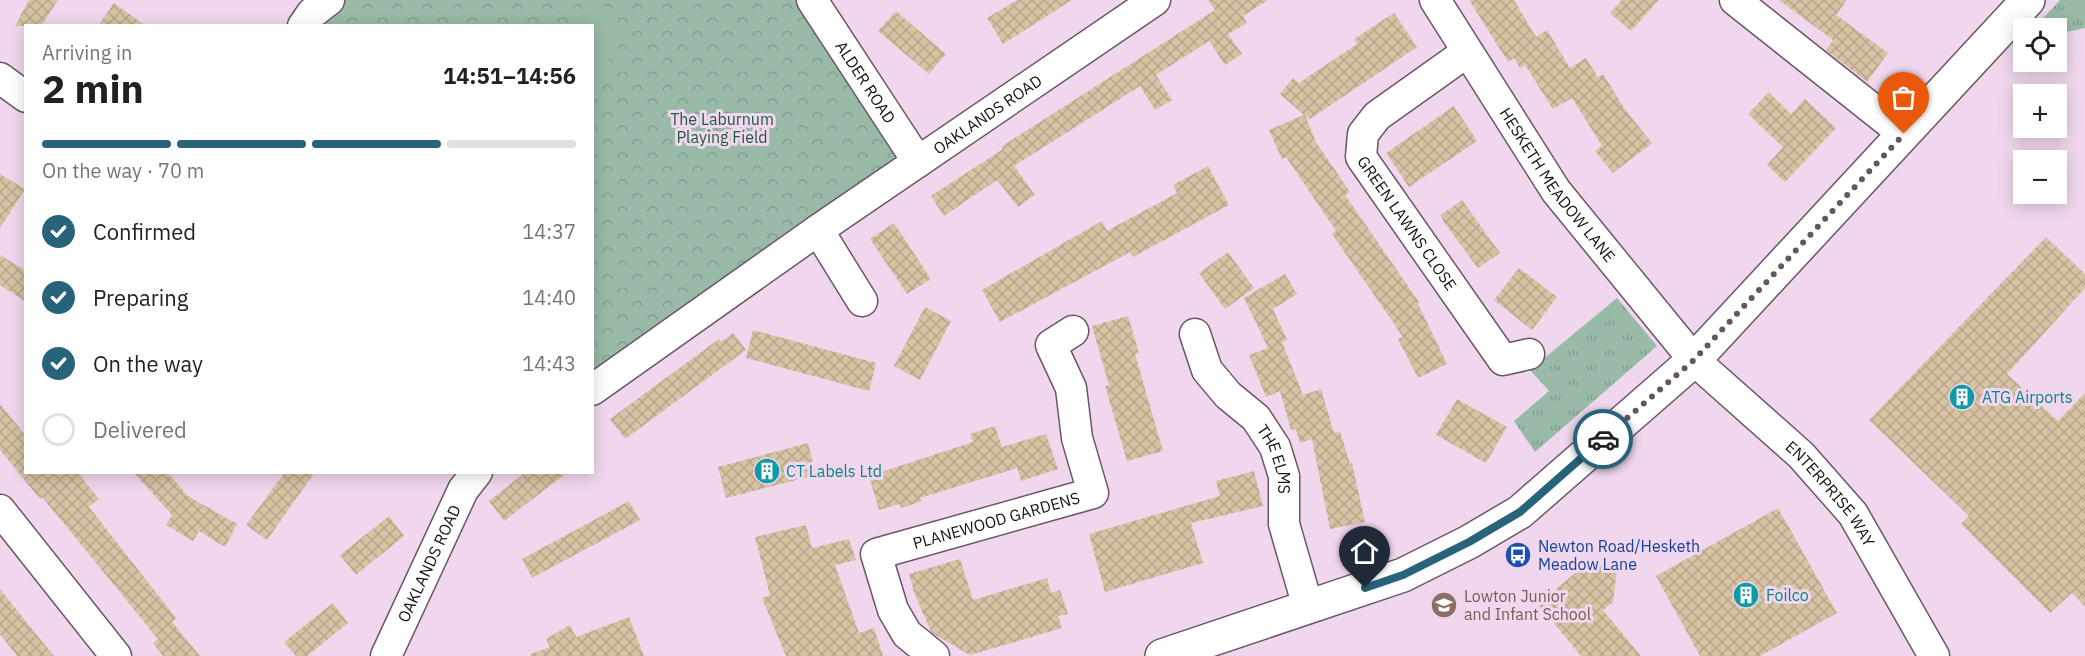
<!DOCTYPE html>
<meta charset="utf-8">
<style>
:root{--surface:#fff;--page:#f6f6f6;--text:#202124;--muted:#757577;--line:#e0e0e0;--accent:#27647b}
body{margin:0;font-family:"IBM Plex Sans",sans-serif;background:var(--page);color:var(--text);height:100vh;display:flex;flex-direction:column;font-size:22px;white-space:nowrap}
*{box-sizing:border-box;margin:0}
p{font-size:20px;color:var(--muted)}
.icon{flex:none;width:33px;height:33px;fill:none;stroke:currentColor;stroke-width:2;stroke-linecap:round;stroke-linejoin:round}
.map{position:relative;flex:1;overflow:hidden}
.sheet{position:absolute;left:24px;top:24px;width:570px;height:450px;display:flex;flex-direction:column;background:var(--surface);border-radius:0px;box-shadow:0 3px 15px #0003}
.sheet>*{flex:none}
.buttons{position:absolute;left:2013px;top:18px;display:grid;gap:12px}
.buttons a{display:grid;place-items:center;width:54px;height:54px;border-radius:0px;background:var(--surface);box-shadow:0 3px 15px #0003;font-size:30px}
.pin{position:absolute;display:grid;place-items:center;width:51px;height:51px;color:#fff;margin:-62px -26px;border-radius:50% 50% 50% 0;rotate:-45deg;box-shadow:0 0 6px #0007}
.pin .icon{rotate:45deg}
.courier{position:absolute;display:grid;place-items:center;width:60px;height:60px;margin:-30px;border:4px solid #27647b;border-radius:50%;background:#fff;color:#222;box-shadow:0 2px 8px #0007}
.headline em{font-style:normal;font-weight:700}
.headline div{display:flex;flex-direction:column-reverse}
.headline{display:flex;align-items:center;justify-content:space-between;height:102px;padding:0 18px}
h1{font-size:39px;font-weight:700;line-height:45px}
.bar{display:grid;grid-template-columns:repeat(4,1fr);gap:9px 6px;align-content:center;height:72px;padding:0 18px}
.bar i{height:8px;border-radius:4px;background:var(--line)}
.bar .current{background:var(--accent)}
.bar p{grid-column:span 4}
ol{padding:0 18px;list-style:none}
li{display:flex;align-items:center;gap:18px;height:66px}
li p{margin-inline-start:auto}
li .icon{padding:6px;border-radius:50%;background:var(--accent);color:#fff;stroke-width:4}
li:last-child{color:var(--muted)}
li i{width:33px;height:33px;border:3px solid var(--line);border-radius:50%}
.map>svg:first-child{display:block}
.grass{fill:url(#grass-tufts)}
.forest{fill:url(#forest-crowns)}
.garden{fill:#99baa7}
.building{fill:url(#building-cross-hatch)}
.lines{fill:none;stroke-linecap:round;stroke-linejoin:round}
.minor-casing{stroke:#6a5668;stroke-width:33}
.primary-casing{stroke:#6a5668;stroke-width:36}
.minor{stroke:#fff;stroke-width:30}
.primary{stroke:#fff;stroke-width:33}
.done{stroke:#645663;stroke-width:6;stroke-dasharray:0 10.8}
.route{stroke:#27647b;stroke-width:8}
.labels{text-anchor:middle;stroke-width:6;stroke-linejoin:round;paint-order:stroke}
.street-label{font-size:16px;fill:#191118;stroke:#f0d7ed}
.park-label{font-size:16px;fill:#1e5b3f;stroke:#f0d7ed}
.culture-label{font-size:16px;fill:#0d838f;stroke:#f0d7ed;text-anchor:start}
.transit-label{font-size:16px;fill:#164399;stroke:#f0d7ed;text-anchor:start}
.education-label{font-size:16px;fill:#785e54;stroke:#f0d7ed;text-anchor:start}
</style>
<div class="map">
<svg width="2085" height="656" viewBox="0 0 2085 656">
<defs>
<pattern id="grass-tufts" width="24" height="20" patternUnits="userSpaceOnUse" patternTransform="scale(1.5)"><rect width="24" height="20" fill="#99baa7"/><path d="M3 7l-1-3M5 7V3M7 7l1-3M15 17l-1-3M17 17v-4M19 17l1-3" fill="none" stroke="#839f8f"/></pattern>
<pattern id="forest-crowns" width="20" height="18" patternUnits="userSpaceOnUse" patternTransform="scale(1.5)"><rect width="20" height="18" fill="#99baa7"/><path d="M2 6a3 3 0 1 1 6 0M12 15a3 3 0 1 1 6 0" fill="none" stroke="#839f8f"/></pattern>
<pattern id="building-cross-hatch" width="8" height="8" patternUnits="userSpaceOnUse" patternTransform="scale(1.5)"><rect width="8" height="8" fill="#d7c3a4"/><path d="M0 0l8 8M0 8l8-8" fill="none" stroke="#b8a68c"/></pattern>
</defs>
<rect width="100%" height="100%" fill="#f0d7ed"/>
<path class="grass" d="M 2060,0 L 2085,0 L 2085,28 L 2057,34 L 2056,28 L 2034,28 Z
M 1617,298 L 1657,346 L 1535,452 L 1514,421 L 1549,391 L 1530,370 Z"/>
<path class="forest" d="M 345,0 L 802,0 L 896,143 L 899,163 L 593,372 L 592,26 L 316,26 L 320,18 Z"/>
<path class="garden" d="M 588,2 L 620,11 L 600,96 L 593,95 L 592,26 L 582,25 Z"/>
<path class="building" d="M 29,0 L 58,0 L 41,26 L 15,26 Z
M 1017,0 L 1072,0 L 1003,44 L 987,18 Z
M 1208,0 L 1268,0 L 1243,16 L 1247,23 L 1228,34 L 1242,54 L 1225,65 L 1209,41 L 1156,75 L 1172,100 L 1155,110 L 1140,86 L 1014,166 L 1035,195 L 1018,207 L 997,180 L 944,216 L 931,196 L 1003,149 L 1001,147 L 1018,136 L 1215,10 Z
M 1469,0 L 1514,0 L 1536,37 L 1547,30 L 1570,68 L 1586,58 L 1598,77 L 1603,74 L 1624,108 L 1652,143 L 1613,173 L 1595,151 L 1602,146 L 1572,98 L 1553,109 L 1525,65 L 1520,68 L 1514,58 L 1508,62 Z
M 1622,0 L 1659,0 L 1631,31 L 1610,13 Z
M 1779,0 L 1847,0 L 1836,15 L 1888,53 L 1867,82 L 1826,50 L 1833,40 Z
M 114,3 L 146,26 L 98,26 Z
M 896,11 L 946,54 L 929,74 L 878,31 Z
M 1394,13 L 1417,47 L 1310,119 L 1305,115 L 1316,142 L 1350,192 L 1345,195 L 1419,302 L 1418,304 L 1447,364 L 1418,378 L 1398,339 L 1403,337 L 1332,234 L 1336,231 L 1286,157 L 1282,159 L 1269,130 L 1304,115 L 1280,94 L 1293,78 L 1299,83 L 1357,44 L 1354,39 Z
M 1769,92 L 1791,114 L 1805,99 L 1836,128 L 1785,182 L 1767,165 L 1783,147 L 1748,114 Z
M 1454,106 L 1477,141 L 1409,187 L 1386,153 Z
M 1208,166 L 1229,205 L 1133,257 L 1130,252 L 1000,322 L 982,290 L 1102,221 L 1107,231 L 1177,193 L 1173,185 Z
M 0,174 L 25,189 L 0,228 Z
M 1462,200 L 1500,253 L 1478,268 L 1443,221 L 1441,215 Z
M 894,223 L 931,279 L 907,294 L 870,239 Z
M 2046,237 L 2085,274 L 2085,288 L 2007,374 L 2058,421 L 2085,393 L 2085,607 L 2072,593 L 2050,613 L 1961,524 L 1969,516 L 1869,420 Z
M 1228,252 L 1254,288 L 1225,309 L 1199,273 Z
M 0,255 L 26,271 L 26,302 L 0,285 Z
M 1519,268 L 1557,297 L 1532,330 L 1494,300 Z
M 1285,274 L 1297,294 L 1273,309 L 1287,340 L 1282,342 L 1303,395 L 1321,389 L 1334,433 L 1340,431 L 1350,464 L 1352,463 L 1365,522 L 1330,529 L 1312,439 L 1300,443 L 1296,429 L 1291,430 L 1280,391 L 1266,397 L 1249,355 L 1268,348 L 1244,298 Z
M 925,307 L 951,321 L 920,380 L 894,366 Z
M 1128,316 L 1139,353 L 1135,354 L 1163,451 L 1127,461 L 1105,386 L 1109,385 L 1092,326 Z
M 753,330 L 876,363 L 869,391 L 746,358 Z
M 733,333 L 746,350 L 625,439 L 610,419 L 719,339 L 721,342 Z
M 1457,399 L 1507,427 L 1486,463 L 1436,435 Z
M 0,404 L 26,436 L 26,472 L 77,472 L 99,499 L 89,507 L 176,618 L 172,622 L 200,656 L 163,656 L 153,643 L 158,639 L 66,526 L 42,497 L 40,499 L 0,450 Z
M 995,426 L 1002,447 L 1046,434 L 1058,469 L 1021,481 L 1017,468 L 920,498 L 921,501 L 911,505 L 901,508 L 900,504 L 879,510 L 869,476 L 973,442 L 970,434 Z
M 808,443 L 816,475 L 726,498 L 718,467 Z
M 1254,471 L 1263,506 L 1191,523 L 1203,563 L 1105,592 L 1089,534 L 1220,496 L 1216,481 Z
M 133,472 L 167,472 L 188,496 L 237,524 L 225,547 L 199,531 L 193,541 L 166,525 L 172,515 Z
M 285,472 L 315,472 L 267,540 L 246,525 Z
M 526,472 L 568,472 L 504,521 L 489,501 Z
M 629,501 L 640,520 L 532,578 L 522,559 Z
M 1778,508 L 1837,613 L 1760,656 L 1700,656 L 1656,576 Z
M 389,516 L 404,536 L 356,575 L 340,555 Z
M 806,525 L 812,548 L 849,539 L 856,560 L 835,565 L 859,633 L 874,628 L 883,656 L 786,656 L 762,598 L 770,595 L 755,537 Z
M 960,559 L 973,600 L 1047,578 L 1051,593 L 1060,590 L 1068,614 L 1058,616 L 1062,628 L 970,655 L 937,636 L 931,632 L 914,592 L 909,574 Z
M 1585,565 L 1617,568 L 1613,602 L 1603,610 L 1641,656 L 1581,656 L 1538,604 Z
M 0,589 L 40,639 L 54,656 L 17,656 L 0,634 Z
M 333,603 L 348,623 L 307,656 L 296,656 L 284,642 Z
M 629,617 L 644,656 L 531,656 L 531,654 L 550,647 L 546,639 L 570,625 L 576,637 Z"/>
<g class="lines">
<defs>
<g id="minor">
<path id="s1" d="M 812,0 L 918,162"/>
<path id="s2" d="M 1435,0 L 1556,191 L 1694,360 L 1801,455 L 1853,514 L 1934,656"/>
<path d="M 1735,0 L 1904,134"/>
<path d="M 303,26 L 312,13 L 329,0"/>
<path id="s3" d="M 1467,52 L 1377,116 L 1363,134 L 1361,157 L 1503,360 L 1529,354"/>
<path d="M 0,78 L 26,97"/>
<path d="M 818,230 L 862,301"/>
<path id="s4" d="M 1195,334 L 1207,370 L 1228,395 L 1256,418 L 1275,447 L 1284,476 L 1284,524 L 1308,607"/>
<path id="s5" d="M 592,390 L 818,230 L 1155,0"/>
<path d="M 0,510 L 116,656"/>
<path id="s6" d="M 386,656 L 463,490 L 477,472"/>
<path id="s7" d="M 934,656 L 907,634 L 893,610 L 876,554 L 1093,493 L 1077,438 L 1071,388 L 1051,345 L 1073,331"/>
</g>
<path id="primary" d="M 1162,656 L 1403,575 L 1469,542 L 1520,512 L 1694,360 L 2028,0"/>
</defs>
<use href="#minor" class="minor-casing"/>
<use href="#primary" class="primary-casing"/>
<use href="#minor" class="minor"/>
<use href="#primary" class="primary"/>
</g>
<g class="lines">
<path class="done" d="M 1603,439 L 1694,360 L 1904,134"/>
<path class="route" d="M 1365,588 L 1403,575 L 1469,542 L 1520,512 L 1603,439"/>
</g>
<defs>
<symbol id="building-disc" viewBox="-11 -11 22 22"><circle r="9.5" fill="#0f9aa8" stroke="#f0d7ed"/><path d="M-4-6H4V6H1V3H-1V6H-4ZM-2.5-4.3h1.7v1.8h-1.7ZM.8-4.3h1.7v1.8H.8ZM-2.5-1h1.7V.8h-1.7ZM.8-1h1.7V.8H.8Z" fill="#fff"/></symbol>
<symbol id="bus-disc" viewBox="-11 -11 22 22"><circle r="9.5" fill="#1a4fb4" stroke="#f0d7ed"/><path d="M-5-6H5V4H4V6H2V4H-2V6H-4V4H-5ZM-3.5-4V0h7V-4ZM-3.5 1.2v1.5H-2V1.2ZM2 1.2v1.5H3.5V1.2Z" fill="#fff"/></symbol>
<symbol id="school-disc" viewBox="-11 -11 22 22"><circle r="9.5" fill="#8d6e63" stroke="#f0d7ed"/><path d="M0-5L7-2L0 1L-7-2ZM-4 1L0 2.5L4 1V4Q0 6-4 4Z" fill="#fff"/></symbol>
</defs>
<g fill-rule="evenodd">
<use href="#building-disc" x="1947" y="382" width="30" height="30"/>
<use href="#building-disc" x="752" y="456" width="30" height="30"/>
<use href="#bus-disc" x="1503" y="540" width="30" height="30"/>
<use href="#building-disc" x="1731" y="580" width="30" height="30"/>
<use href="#school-disc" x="1429" y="590" width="30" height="30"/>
</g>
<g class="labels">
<g class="street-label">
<text dy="6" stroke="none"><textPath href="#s1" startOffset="98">ALDER ROAD</textPath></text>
<text dy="6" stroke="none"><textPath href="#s5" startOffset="482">OAKLANDS ROAD</textPath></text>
<text dy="6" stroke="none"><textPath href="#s2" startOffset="222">HESKETH MEADOW LANE</textPath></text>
<text dy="6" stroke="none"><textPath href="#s3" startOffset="237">GREEN LAWNS CLOSE</textPath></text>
<text dy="6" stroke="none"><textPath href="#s4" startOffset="153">THE ELMS</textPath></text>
<text dy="6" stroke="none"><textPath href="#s2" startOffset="636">ENTERPRISE WAY</textPath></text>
<text dy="6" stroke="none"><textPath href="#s7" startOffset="246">PLANEWOOD GARDENS</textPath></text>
<text dy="6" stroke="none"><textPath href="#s6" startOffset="102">OAKLANDS ROAD</textPath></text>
</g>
<g class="park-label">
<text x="722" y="125">The Laburnum<tspan x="722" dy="18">Playing Field</tspan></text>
</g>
<g class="culture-label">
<text x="1982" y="403">ATG Airports</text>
<text x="786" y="477">CT Labels Ltd</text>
<text x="1766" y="601">Foilco</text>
</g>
<g class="transit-label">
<text x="1538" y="552">Newton Road/Hesketh<tspan x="1538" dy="18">Meadow Lane</tspan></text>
</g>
<g class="education-label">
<text x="1464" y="602">Lowton Junior<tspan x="1464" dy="18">and Infant School</tspan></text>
</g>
</g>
</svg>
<div class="buttons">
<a><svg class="icon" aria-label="locate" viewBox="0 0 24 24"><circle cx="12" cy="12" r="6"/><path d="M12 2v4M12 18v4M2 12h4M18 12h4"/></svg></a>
<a>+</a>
<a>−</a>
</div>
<div class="pin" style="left:1904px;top:134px;background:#ea580c"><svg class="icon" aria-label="bag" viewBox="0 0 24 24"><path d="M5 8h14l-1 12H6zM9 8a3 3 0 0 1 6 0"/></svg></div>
<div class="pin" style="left:1365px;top:588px;background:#1f2937"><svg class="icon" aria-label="home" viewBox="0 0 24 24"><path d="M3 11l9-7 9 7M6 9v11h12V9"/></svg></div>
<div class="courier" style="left:1603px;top:439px"><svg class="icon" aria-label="car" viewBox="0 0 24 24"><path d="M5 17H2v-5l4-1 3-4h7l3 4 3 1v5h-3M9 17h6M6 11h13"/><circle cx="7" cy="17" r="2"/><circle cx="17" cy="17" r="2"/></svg></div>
<section class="sheet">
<div class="headline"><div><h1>2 min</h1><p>Arriving in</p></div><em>14:51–14:56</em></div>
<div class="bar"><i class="current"></i><i class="current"></i><i class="current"></i><i></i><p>On the way · 70 m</p></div>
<ol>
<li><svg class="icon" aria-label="check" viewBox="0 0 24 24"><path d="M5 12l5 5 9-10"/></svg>Confirmed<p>14:37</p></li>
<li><svg class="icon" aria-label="check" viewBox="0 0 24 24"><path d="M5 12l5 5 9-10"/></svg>Preparing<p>14:40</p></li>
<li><svg class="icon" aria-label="check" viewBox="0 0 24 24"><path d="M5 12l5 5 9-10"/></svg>On the way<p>14:43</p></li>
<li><i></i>Delivered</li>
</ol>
</section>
</div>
